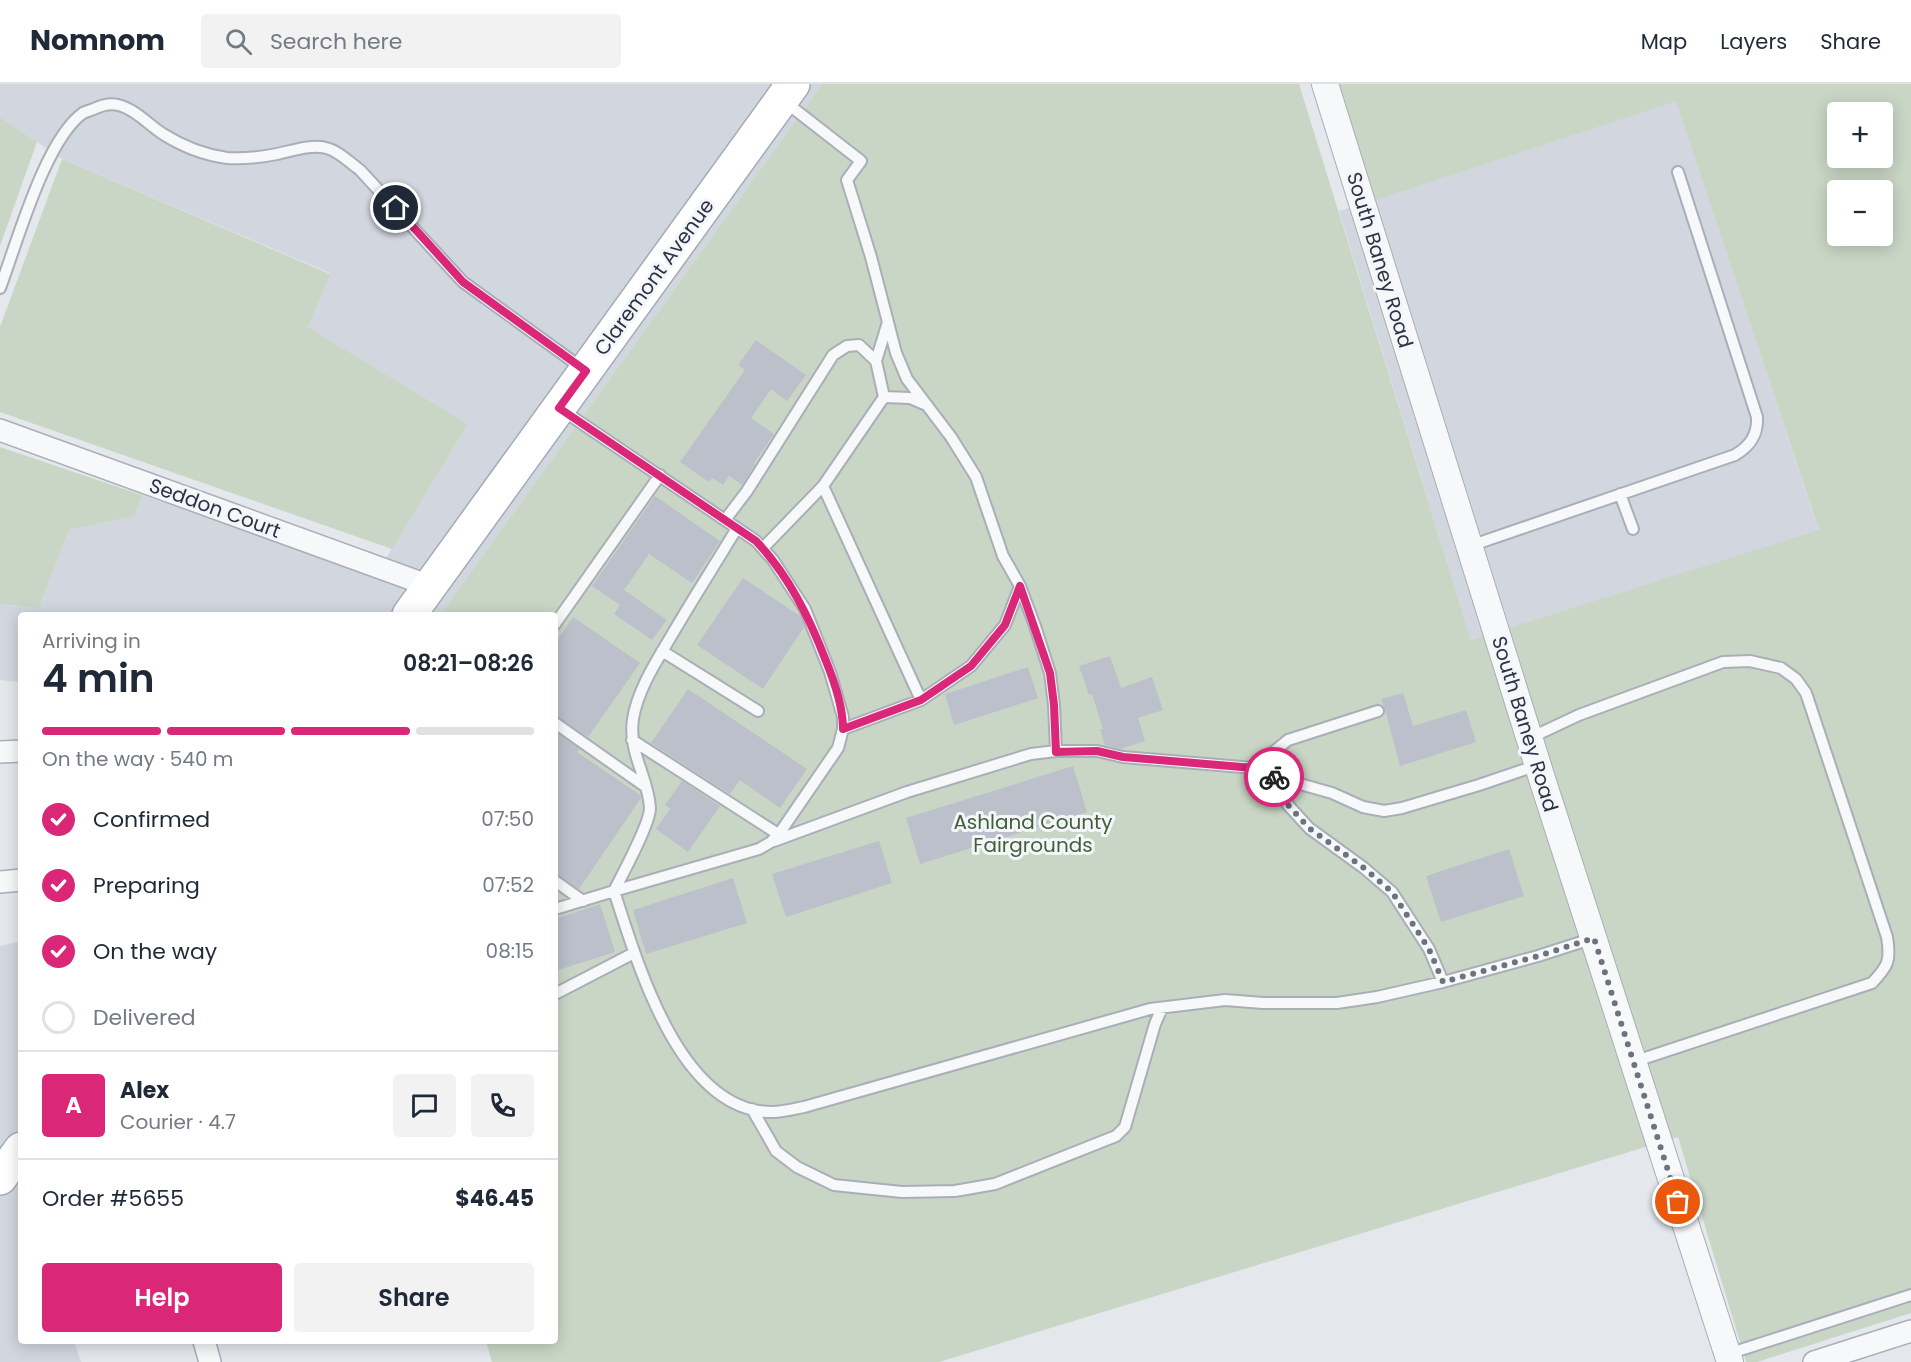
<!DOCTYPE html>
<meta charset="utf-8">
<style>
:root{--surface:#fff;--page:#f2f2f3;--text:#1f2937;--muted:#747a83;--line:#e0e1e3;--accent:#db2777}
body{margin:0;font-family:Poppins,sans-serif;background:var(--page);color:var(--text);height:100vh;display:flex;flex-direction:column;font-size:22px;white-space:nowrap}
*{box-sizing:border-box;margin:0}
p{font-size:20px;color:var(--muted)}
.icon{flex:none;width:33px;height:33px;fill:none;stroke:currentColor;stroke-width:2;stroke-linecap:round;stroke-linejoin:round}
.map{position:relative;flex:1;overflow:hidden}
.panel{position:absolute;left:18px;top:528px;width:540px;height:732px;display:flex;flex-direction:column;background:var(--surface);border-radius:6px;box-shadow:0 3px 15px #0003}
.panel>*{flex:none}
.controls{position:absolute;left:1827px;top:18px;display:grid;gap:12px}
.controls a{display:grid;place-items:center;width:66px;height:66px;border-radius:6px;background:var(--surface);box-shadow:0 3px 15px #0003;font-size:30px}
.pin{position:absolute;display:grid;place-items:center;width:51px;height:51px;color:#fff;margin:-26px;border:3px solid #fff;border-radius:50%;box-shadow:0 2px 6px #0007}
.courier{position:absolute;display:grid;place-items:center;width:60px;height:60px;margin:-30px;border:4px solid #db2777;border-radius:50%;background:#fff;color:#222;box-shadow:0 2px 8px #0007}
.overview em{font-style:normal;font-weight:600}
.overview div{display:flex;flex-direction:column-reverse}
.overview{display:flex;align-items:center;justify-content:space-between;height:102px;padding:0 24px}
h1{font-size:39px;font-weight:600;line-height:45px}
.bar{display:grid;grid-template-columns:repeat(4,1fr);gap:9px 6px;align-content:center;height:72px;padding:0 24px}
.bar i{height:8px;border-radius:4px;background:var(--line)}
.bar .selected{background:var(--accent)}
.bar p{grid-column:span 4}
.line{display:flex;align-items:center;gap:15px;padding:0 24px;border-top:2px solid var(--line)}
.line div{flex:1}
.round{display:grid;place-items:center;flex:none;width:63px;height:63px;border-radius:6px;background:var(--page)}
ol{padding:0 24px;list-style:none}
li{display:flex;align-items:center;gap:18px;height:66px}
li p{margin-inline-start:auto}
li .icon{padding:6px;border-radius:50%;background:var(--accent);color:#fff;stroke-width:4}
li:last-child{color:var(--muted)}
li i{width:33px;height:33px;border:3px solid var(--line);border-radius:50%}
.action{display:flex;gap:12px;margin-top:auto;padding:12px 24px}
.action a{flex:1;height:69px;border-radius:6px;background:var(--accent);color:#fff;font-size:24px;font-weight:600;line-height:69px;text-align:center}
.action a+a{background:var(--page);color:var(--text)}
header{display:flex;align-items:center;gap:36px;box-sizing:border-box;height:84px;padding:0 30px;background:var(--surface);border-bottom:2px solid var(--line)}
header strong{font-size:28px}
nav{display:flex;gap:33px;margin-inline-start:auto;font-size:21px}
.search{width:420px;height:54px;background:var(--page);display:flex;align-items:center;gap:15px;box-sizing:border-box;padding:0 21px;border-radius:6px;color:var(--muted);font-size:22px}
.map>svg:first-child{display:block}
.built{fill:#d2d6de}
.green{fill:#c9d6c5;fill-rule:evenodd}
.building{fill:#bbc0ca}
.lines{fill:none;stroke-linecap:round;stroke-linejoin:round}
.service-casing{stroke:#a9aeb7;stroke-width:14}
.minor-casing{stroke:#a9aeb7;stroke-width:24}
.tertiary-casing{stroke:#a9aeb7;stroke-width:28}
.primary-casing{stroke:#a3abb8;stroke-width:36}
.service{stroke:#f7f8fa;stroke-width:10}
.minor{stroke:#f7f8fa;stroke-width:21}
.tertiary{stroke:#f7f8fa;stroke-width:26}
.primary{stroke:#fff;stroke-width:33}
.done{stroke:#6c737f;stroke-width:6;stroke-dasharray:0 10.8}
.route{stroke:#db2777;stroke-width:8}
.labels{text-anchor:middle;stroke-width:6;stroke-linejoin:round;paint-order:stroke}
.street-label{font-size:20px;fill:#2b3445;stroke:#f4f6f9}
.park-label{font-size:20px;fill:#3f6138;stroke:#f4f6f9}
</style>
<header>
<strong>Nomnom</strong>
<div class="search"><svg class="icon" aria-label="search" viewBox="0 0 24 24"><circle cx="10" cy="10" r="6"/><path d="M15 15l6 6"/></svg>Search here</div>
<nav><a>Map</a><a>Layers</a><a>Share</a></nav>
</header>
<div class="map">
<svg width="1911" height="1278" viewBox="0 0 1911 1278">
<rect width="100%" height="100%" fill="#e4e7ec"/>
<path class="built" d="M 0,0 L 822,0 L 440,531 L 21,531 L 21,598 L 0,596 L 0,520 L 39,524 L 69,446 L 133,432 L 142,411 L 377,489 L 468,340 L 308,243 L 330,189 L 62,75 L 0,33 Z
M 1676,16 L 1819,447 L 1471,556 L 1339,127 Z
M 21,857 L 21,1257 L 74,1257 L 81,1278 L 0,1278 L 0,862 Z"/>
<path class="green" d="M 822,0 L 1299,0 L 1471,556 L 1819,446 L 1676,17 L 1370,118 L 1333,0 L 1911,0 L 1911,1229 L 1757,1278 L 1746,1278 L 1678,1053 L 939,1278 L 492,1278 L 486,1257 L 555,1257 L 555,531 L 440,531 ZM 1838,28 L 1882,28 L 1882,74 L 1838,74 ZM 1838,106 L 1882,106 L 1882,152 L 1838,152 Z
M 0,33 L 37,58 L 0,162 Z
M 62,75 L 330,190 L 308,243 L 468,340 L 392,465 L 0,328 L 0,243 Z
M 0,363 L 142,411 L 134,432 L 69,446 L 39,524 L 0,520 Z"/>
<path class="building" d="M 756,256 L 806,291 L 787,317 L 771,305 L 751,334 L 774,350 L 754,379 L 755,380 L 742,401 L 729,392 L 723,401 L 713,394 L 709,398 L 680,378 L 745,286 L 738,281 Z
M 655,412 L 720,457 L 692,499 L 649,470 L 624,506 L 667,536 L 652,556 L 614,530 L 620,521 L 592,502 Z
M 743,494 L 800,532 L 804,543 L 763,605 L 697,561 Z
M 573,533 L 640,579 L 588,653 L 555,632 L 555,559 Z
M 1110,572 L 1121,604 L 1152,593 L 1163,626 L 1138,634 L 1145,657 L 1120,665 L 1105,661 L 1100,645 L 1103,645 L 1092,610 L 1089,611 L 1079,582 Z
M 1028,583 L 1038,614 L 954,641 L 945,610 Z
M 688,605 L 807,685 L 780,724 L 740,696 L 730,710 L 651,659 Z
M 1403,609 L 1413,642 L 1466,626 L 1476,658 L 1400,682 L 1385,625 L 1381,615 Z
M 555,648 L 580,665 L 577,668 L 640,711 L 641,714 L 579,805 L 555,789 Z
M 1073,682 L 1087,728 L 920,780 L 906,734 Z
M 682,697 L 720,722 L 688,768 L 656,745 L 670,725 L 665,721 Z
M 879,757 L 892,799 L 786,833 L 772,790 Z
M 1509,765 L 1524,812 L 1441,838 L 1426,792 Z
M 733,794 L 747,839 L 646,870 L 633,826 Z
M 600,820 L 615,868 L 555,887 L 555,835 Z"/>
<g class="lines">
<defs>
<path id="service" d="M 784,17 L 861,77 L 847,96 L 871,173 L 896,269 L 907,295 L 951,353 L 976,393 L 1003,472 L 1020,502 L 1035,542 L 1050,589 L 1054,621 L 1056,667
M 0,204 C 17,159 45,56 83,29 C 87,27 92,26 96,24 C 103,21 111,19 118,21 C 135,25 149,41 163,50 C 182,62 205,71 227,74 C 242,75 262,73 277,70 C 292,67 311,60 326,64 C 339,67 350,79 360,86 L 463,198 L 582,284
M 876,277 L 888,238
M 884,313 L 910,314 L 924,320
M 562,326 L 756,457 L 773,476 L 805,525 L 830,588 L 843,633 L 843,645 L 838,664 L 781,747 L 771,758 L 759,765 L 614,807 C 637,877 679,1029 773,1028 C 783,1028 794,1025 804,1023 L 1150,925 L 1225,916 L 1263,919 L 1337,919 L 1377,913 L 1443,898 L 1538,872 L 1594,854
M 823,402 L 921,616
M 1620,410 L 1633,445
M 725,436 L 747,407 L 833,271 L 847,262 L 859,261 L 876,277 L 884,313 L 823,402 L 763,464
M 1470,462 L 1735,371 C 1750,362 1758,351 1757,333 L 1678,88
M 555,540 L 660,391
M 662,567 L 758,627
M 555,639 L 646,703
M 843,645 L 921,616 L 971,582 L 1005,541 L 1020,502
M 1530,654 L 1579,631 L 1723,578 L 1750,577 L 1781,584 L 1796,595 L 1806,609 L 1887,853 C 1891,877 1888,882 1872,899 L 1633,978
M 632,656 L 778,750
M 1254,684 L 1288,656 L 1378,627
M 1275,693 L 1332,709 L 1363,723 L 1384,727 L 1402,724 L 1479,701 L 1538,681
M 774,757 L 907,708 L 1031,670 L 1056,667 L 1097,667 L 1123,673 L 1254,684 L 1275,693 L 1288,721 L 1309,744 L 1364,784 L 1392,808 L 1429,865 L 1443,898
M 555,797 L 583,817
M 555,825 L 614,807 C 622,791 650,740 650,724 C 648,692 628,669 633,635 C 638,604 658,575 673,549 C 694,513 716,479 737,444
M 555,910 L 634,869
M 752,1025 L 776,1067 L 797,1083 L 834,1101 L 902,1108 L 955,1107 L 995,1100 L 1116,1052 L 1125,1043 L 1155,940 L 1162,924
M 1728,1270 L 1911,1211"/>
<path id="minor" d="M 0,346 L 430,502
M 0,668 L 21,667
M 0,798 L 21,796
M 204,1257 L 210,1278
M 1814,1278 L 1911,1247"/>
<path id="tertiary" d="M 1325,0 L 1544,701 L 1730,1278"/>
<path id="primary" d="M 409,531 L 793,0
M 0,1094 L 21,1065"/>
</defs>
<use href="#service" class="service-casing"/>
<use href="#minor" class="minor-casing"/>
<use href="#tertiary" class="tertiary-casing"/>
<use href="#primary" class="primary-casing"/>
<use href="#service" class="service"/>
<use href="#minor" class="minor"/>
<use href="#tertiary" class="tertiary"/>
<use href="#primary" class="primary"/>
</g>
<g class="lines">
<path class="done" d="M 1274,693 L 1288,721 L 1309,744 L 1364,784 L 1392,808 L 1429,865 L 1443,898 L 1538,872 L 1594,854 L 1678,1118"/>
<path class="route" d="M 396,124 L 463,198 L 586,287 L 559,324 L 756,457 C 789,492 809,533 826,577 C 835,599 843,622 843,645 L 921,616 L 971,582 L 1005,541 L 1020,502 L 1050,589 L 1054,621 L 1056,668 L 1097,667 L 1123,673 L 1254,684 L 1274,693"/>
</g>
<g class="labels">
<g class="street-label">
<text transform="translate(1380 176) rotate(73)" y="7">South Baney Road</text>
<text transform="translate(654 193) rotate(-54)" y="7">Claremont Avenue</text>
<text transform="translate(215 424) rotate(20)" y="7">Seddon Court</text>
<text transform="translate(1525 640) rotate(73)" y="7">South Baney Road</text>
</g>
<g class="park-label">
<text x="1033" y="745">Ashland County<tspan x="1033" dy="23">Fairgrounds</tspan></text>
</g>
</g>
</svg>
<div class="controls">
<a>+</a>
<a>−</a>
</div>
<div class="pin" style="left:1678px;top:1118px;background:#ea580c"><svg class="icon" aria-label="bag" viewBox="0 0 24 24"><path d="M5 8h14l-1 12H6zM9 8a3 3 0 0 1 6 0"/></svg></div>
<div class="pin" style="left:396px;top:124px;background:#1f2937"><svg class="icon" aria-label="home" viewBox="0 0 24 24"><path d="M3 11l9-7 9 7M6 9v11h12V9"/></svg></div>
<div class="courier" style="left:1274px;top:693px"><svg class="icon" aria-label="bike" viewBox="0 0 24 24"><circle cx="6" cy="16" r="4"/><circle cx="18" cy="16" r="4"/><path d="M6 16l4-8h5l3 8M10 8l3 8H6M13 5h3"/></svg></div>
<section class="panel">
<div class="overview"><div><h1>4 min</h1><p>Arriving in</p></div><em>08:21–08:26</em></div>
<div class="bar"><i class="selected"></i><i class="selected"></i><i class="selected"></i><i></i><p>On the way · 540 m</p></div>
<ol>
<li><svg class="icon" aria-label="check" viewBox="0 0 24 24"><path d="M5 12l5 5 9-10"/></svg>Confirmed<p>07:50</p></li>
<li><svg class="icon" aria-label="check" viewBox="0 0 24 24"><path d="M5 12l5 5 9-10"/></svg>Preparing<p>07:52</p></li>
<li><svg class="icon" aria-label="check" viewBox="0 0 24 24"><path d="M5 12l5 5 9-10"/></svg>On the way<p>08:15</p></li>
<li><i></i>Delivered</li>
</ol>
<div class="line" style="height:108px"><b class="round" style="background:var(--accent);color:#fff">A</b><div><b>Alex</b><p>Courier · 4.7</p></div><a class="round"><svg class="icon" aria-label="chat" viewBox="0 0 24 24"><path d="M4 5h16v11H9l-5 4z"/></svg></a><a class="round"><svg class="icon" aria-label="phone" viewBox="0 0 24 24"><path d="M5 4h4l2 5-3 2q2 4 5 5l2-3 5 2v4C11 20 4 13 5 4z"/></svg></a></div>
<div class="line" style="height:78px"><div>Order #5655</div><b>$46.45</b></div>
<div class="action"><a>Help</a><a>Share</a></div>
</section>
</div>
